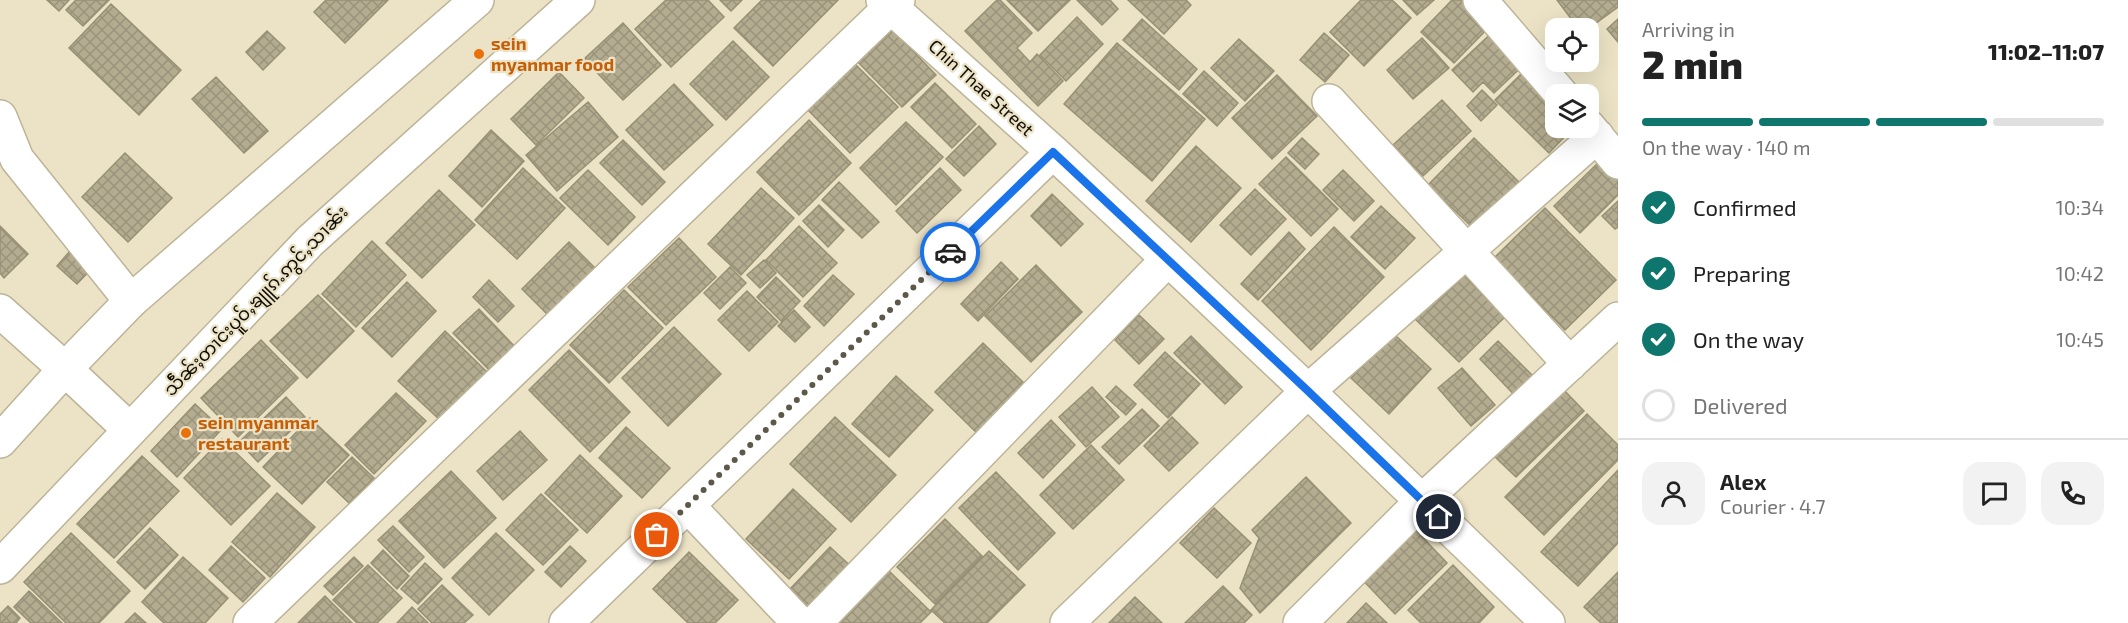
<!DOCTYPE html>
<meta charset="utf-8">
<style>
:root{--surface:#fff;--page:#f2f2f2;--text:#222;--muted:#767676;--line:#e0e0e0;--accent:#0f766e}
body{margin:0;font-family:"Exo 2","Noto Sans Myanmar",sans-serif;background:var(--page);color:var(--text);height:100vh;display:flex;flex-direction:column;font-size:22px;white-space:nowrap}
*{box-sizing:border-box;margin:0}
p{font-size:20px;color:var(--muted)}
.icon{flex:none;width:33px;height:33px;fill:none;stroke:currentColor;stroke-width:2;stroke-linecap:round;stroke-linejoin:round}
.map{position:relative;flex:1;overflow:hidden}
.panel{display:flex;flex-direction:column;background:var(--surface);width:510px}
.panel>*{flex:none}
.buttons{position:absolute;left:1545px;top:18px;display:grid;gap:12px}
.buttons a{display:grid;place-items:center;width:54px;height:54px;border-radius:12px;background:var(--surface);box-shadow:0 6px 24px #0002;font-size:30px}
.pin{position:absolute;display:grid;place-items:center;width:51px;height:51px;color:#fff;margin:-26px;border:3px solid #fff;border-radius:50%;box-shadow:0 2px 6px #0007}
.courier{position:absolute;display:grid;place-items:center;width:60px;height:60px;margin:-30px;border:4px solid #1a73e8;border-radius:50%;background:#fff;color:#222;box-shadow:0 2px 8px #0007}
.overview em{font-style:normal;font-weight:800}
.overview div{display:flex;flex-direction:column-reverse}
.overview{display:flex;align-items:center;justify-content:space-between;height:102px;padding:0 24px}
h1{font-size:39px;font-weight:800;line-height:45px}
.bar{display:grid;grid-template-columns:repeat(4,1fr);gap:9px 6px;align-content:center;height:72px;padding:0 24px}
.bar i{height:8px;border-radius:4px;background:var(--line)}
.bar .on{background:var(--accent)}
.bar p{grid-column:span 4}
.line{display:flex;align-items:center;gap:15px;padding:0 24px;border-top:2px solid var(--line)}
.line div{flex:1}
.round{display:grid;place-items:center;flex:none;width:63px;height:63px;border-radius:18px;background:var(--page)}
ol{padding:0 24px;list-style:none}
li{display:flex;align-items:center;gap:18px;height:66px}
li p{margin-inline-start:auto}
li .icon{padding:6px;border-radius:50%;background:var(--accent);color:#fff;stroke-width:4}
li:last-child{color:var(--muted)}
li i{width:33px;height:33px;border:3px solid var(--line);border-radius:50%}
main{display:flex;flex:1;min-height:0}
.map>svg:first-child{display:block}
.building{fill:url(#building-cross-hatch);stroke:#979075;stroke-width:1.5}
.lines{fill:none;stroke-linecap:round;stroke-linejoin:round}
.minor-casing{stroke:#bcb498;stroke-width:36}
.highway-casing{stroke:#bcb498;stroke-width:36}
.minor{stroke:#fff;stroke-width:33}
.highway{stroke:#fff;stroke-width:33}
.done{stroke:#5d5848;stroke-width:6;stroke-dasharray:0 10.8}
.route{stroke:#1a73e8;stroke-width:8}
.food-dot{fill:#e8710a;stroke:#ece3c6;stroke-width:2}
.labels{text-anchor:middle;stroke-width:4.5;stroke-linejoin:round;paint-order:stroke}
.food-label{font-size:18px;font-weight:bold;fill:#c56008;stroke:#ece3c6;text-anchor:start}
.street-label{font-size:18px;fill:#100d04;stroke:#ece3c6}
</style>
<main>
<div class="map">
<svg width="1618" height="623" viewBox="0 0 1618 623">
<defs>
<pattern id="building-cross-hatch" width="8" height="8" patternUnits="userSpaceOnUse" patternTransform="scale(1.5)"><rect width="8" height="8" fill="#b4ac90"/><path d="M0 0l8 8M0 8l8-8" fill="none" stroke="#9a937b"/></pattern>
</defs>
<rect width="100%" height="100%" fill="#ece3c6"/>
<path class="building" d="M 47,0 L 69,0 L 59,11 Z
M 76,0 L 109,0 L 83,26 L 66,10 Z
M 326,0 L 388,0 L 345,43 L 314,12 Z
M 666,0 L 708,0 L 724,17 L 671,67 L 635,29 Z
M 720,0 L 742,0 L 731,11 Z
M 762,0 L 838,0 L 773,66 L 734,28 Z
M 997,0 L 1000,0 L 1032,33 L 1017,48 L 1030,62 L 1037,54 L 1063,81 L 1038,106 L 965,31 Z
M 1007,0 L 1070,0 L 1038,31 Z
M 1077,0 L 1110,0 L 1118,9 L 1102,25 Z
M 1128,0 L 1186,0 L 1191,5 L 1164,34 Z
M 1361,0 L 1392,0 L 1411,18 L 1364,66 L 1330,32 Z
M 1403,0 L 1434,0 L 1417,15 Z
M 1452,0 L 1469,0 L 1493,23 L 1454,63 L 1421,32 Z
M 1557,0 L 1618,0 L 1618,7 L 1588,29 L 1578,28 Z
M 111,4 L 181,70 L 139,115 L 69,48 Z
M 1077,17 L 1103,44 L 1066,81 L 1040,55 Z
M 1142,19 L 1197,69 L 1179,90 L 1123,40 Z
M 1618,19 L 1618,42 L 1607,29 Z
M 623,23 L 661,65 L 623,100 L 584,59 Z
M 887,24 L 936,75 L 902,107 L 853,57 Z
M 1498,27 L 1529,60 L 1494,93 L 1483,82 L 1473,92 L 1452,70 Z
M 267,31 L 285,48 L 263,70 L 246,52 Z
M 1324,33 L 1349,55 L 1325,82 L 1300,60 Z
M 1422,38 L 1449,68 L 1413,99 L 1387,70 Z
M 1239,39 L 1274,71 L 1245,101 L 1211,68 Z
M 733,41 L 769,77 L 726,120 L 690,84 Z
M 1117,43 L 1205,119 L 1152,181 L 1064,104 Z
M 853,62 L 898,107 L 850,153 L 806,108 Z
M 1204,71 L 1238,103 L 1217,126 L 1183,94 Z
M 559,72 L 584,98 L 536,145 L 511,119 Z
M 1522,73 L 1556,106 L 1556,128 L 1573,128 L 1549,153 L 1495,100 Z
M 1277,75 L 1317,116 L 1272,159 L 1232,118 Z
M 216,77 L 268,131 L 244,153 L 192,99 Z
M 935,83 L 976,124 L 952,148 L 911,107 Z
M 674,84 L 713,125 L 664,170 L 626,130 Z
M 1482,90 L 1497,105 L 1481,121 L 1467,106 Z
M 1442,100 L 1471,131 L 1423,176 L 1393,145 Z
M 588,102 L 618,137 L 557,191 L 526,155 Z
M 809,120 L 851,163 L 799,215 L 757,172 Z
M 906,122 L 943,157 L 896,205 L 860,168 Z
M 979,126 L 996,144 L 964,176 L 946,159 Z
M 491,130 L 524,161 L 482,207 L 449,176 Z
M 1302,138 L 1319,154 L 1305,169 L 1288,153 Z
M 1474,138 L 1519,182 L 1474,229 L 1428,185 Z
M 623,140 L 665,182 L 642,205 L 600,163 Z
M 1196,146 L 1241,188 L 1191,242 L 1146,201 Z
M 125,153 L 172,198 L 128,242 L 82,197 Z
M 1286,157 L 1338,209 L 1311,236 L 1259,184 Z
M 1603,158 L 1618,173 L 1618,195 L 1580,233 L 1554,206 Z
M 523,168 L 565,208 L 517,259 L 475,220 Z
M 940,168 L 961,190 L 917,233 L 896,211 Z
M 588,170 L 635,217 L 608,245 L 560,198 Z
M 1343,170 L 1374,201 L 1354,221 L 1323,190 Z
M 839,182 L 879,222 L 862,238 L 822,200 Z
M 761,188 L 794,218 L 741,275 L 708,244 Z
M 1255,189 L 1286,219 L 1251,255 L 1220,225 Z
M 439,190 L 475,225 L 422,278 L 386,243 Z
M 1052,194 L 1083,224 L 1061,246 L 1031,216 Z
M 1618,201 L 1618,227 L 1615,229 L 1602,216 Z
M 819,205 L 844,230 L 828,247 L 803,221 Z
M 1381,206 L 1415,238 L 1385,269 L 1351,237 Z
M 1545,208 L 1616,280 L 1565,330 L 1494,258 Z
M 0,226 L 28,254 L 4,278 L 0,273 Z
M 799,226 L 837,263 L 803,297 L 766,260 Z
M 1334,227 L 1384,277 L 1311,350 L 1262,301 Z
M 1289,232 L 1305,249 L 1258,300 L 1241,284 Z
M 679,238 L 716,277 L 666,325 L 628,287 Z
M 372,241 L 406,275 L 356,327 L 322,294 Z
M 569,242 L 597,270 L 550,317 L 522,289 Z
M 76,244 L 97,263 L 77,284 L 57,266 Z
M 764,260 L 776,273 L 760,288 L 747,275 Z
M 1001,262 L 1018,279 L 978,321 L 961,304 Z
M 1464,264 L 1511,311 L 1459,362 L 1412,316 Z
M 1036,265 L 1082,312 L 1031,362 L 985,316 Z
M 730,267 L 746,283 L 720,309 L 704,293 Z
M 833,275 L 854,294 L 824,326 L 804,306 Z
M 776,277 L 800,301 L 781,321 L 757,297 Z
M 489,280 L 514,306 L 498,322 L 473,297 Z
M 407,282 L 436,311 L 392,357 L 362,328 Z
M 624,290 L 663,328 L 609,383 L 570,345 Z
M 747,291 L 778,322 L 749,351 L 718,320 Z
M 318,295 L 354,331 L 307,378 L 270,341 Z
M 479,309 L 518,350 L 493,374 L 453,333 Z
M 794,310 L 810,327 L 795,342 L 778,326 Z
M 1139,315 L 1164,339 L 1139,364 L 1115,340 Z
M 674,327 L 721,374 L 668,426 L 622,378 Z
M 445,331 L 487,372 L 441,421 L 398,381 Z
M 1394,334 L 1431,369 L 1389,414 L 1351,378 Z
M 1191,336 L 1242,387 L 1225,404 L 1174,353 Z
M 261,340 L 298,378 L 238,437 L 201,398 Z
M 1498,341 L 1542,385 L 1523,404 L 1480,359 Z
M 983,343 L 1029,388 L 981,437 L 935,392 Z
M 569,350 L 630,412 L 590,452 L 529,390 Z
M 1165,352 L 1200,384 L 1168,418 L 1134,385 Z
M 1462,368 L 1495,405 L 1471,426 L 1438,388 Z
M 896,376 L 933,410 L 889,457 L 852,424 Z
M 1116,386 L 1136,404 L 1126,415 L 1106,397 Z
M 1092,387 L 1119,417 L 1086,447 L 1059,417 Z
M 1563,389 L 1584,411 L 1516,477 L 1494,456 Z
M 396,393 L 426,421 L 374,474 L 345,445 Z
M 286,397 L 305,417 L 258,462 L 239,442 Z
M 195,404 L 222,429 L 177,477 L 151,451 Z
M 1142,409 L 1159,426 L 1119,464 L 1102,447 Z
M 1587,414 L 1618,445 L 1618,460 L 1544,535 L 1505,497 Z
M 835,417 L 896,475 L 851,522 L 790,464 Z
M 1172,417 L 1198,443 L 1169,471 L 1144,446 Z
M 310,418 L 349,455 L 302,504 L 263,467 Z
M 1051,420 L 1075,445 L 1043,478 L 1018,453 Z
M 626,427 L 670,468 L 642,498 L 599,458 Z
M 520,431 L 547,460 L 503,500 L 477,471 Z
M 222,439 L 270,486 L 231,525 L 184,478 Z
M 1091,445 L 1124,480 L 1073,529 L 1040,495 Z
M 580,455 L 622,496 L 587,533 L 545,493 Z
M 142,456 L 179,491 L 114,558 L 77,524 Z
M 352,457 L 374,478 L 349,503 L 327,482 Z
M 1618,470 L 1618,543 L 1578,586 L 1541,552 Z
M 451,471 L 496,518 L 444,568 L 399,521 Z
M 996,472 L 1055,533 L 1018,570 L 959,508 Z
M 1306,477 L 1351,523 L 1260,613 L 1240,588 L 1259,538 L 1252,530 Z
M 793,489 L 836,529 L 789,579 L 746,539 Z
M 277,493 L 315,527 L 270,577 L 232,542 Z
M 541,494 L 578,530 L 543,565 L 506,530 Z
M 1214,508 L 1251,543 L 1217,578 L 1180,543 Z
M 945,519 L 982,556 L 935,604 L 897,567 Z
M 1408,522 L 1447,563 L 1395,614 L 1356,573 Z
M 393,526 L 424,557 L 409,572 L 378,540 Z
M 150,528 L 178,555 L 145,589 L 117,562 Z
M 71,533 L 130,591 L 99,623 L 66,623 L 24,582 Z
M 496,533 L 534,570 L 489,615 L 452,578 Z
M 231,546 L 265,578 L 243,602 L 209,570 Z
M 570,546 L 586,561 L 561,587 L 545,572 Z
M 830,547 L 856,571 L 814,613 L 790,589 Z
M 383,550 L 409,576 L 397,589 L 371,563 Z
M 989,551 L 1025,585 L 987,623 L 945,623 L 931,610 Z
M 689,552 L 738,600 L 715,623 L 688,623 L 653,589 Z
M 183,557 L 228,598 L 205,623 L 164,623 L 142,602 Z
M 354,557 L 363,566 L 333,595 L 324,586 Z
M 425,563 L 442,579 L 418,604 L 401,589 Z
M 368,565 L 402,598 L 377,623 L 357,623 L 333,600 Z
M 1453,565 L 1494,607 L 1479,623 L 1421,623 L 1408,610 Z
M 888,570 L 931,612 L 920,623 L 839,623 L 838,622 Z
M 1618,572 L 1618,623 L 1601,623 L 1584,607 Z
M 442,585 L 473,615 L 464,623 L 432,623 L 418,609 Z
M 1223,586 L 1252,615 L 1244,623 L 1185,623 Z
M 29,591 L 62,623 L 31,623 L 14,607 Z
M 325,596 L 352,623 L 298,623 Z
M 1135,597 L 1162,623 L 1109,623 Z
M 1366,603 L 1387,623 L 1347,623 Z
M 8,606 L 20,618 L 16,623 L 0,623 L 0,614 Z
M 412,607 L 428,623 L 397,623 Z
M 135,613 L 146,623 L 125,623 Z"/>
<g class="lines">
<defs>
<path id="minor" d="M 883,0 L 1053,152 L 1168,259 L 1308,391 L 1548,623
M 1480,0 L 1561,94
M 1329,101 L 1570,364
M 0,117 L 17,159 L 131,301
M 1588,126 L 1618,162
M 0,311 L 65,369 L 130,430
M 688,506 L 799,623
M 250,623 L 898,0
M 566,623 L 1053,152
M 815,623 L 1168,259
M 1067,623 L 1308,391 L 1597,136
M 1300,623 L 1422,501 L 1618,319"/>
<path id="highway" d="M 0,441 L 65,369 L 131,301 L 477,0
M 0,567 L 310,241 L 578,0"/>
</defs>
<use href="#minor" class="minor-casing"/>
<use href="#highway" class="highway-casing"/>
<use href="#minor" class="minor"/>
<use href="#highway" class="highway"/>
</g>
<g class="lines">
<path class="done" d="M 657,535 L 950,252"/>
<path class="route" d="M 950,252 L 1053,152 L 1308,391 L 1439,517"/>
</g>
<g class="food-dot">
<circle cx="479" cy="54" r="6"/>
<circle cx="186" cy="433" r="6"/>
</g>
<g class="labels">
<g class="food-label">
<text x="491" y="50">sein<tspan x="491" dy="21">myanmar food</tspan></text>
<text x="198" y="429">sein myanmar<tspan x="198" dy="21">restaurant</tspan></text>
</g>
<g class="street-label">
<text transform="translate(981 88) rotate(42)" y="6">Chin Thae Street</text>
<text transform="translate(256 301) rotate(-46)" y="6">သဵႅၼ်ႈတၢင်းပူဝ်ႇၶျူၵ်ႉဢွင်ႇသၢၼ်း</text>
</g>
</g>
</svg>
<div class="buttons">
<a><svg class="icon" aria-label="locate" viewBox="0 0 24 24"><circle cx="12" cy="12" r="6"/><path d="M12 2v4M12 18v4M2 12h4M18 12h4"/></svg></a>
<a><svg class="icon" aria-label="layers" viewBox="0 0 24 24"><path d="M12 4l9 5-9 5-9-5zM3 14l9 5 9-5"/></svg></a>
</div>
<div class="pin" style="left:657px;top:535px;background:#ea580c"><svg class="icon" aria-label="bag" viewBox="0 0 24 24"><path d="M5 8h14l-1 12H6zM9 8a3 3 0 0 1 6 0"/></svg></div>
<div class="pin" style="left:1439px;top:517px;background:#1f2937"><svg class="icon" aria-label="home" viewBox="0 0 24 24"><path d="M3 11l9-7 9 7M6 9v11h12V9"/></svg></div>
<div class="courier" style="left:950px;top:252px"><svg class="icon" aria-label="car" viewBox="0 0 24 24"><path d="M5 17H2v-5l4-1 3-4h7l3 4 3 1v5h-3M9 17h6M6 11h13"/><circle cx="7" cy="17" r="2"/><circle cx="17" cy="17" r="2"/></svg></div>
</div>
<section class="panel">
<div class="overview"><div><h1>2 min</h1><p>Arriving in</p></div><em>11:02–11:07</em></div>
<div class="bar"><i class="on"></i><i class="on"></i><i class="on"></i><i></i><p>On the way · 140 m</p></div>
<ol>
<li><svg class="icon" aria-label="check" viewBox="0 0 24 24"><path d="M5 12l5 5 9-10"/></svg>Confirmed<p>10:34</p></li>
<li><svg class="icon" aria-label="check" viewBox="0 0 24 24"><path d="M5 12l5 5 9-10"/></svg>Preparing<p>10:42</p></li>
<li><svg class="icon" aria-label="check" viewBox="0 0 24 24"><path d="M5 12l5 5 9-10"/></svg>On the way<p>10:45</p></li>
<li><i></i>Delivered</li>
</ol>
<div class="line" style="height:108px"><a class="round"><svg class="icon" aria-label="person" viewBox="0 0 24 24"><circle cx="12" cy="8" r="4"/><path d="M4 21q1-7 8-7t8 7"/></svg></a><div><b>Alex</b><p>Courier · 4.7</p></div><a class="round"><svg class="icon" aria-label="chat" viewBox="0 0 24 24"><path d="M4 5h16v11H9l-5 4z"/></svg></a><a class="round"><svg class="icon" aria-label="phone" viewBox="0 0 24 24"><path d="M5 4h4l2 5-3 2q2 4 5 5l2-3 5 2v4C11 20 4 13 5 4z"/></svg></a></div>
</section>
</main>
